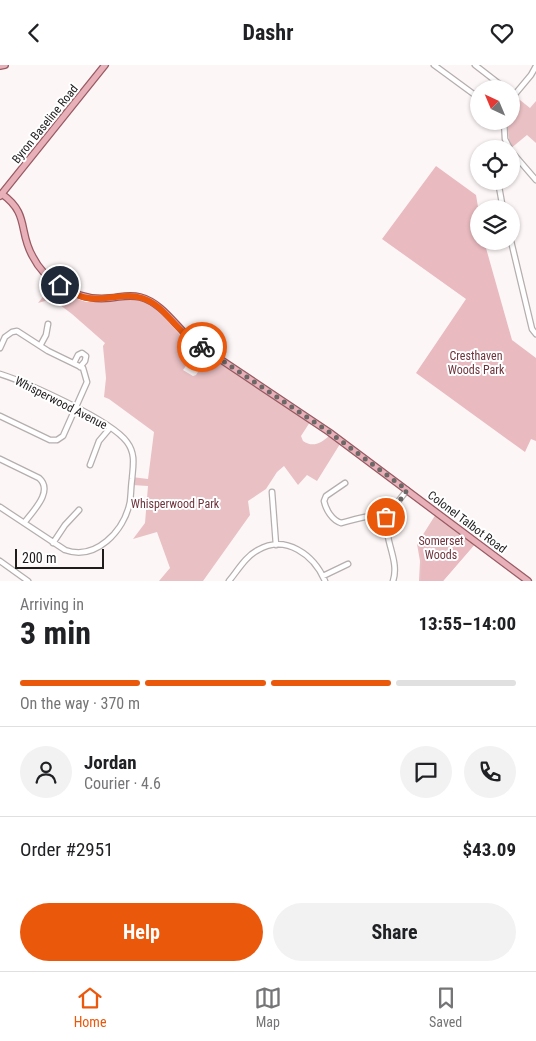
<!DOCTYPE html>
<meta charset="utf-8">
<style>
:root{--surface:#fff;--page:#f2f2f2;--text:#202124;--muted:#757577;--line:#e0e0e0;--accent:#ea580c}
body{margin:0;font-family:"Roboto Condensed",sans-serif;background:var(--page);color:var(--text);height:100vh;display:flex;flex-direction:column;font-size:19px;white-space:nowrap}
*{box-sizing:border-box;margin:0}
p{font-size:16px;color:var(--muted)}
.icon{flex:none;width:28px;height:28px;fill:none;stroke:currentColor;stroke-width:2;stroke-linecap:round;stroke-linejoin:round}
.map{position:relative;height:516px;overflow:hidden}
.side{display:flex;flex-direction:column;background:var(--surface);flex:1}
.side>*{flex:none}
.needle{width:32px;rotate:316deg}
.buttons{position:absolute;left:470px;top:15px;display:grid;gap:10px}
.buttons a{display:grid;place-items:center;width:50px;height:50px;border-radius:50%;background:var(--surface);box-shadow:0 1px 4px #0004;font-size:25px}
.scale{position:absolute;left:15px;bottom:12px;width:89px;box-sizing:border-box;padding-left:5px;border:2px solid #1f1c1c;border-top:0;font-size:14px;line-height:18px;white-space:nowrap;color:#1f1c1c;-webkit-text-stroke:4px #fff;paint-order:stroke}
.pin{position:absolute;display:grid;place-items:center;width:42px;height:42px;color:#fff;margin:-21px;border:2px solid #fff;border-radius:50%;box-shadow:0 1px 5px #0007}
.courier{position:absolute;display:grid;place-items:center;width:50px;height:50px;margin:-25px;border:4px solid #ea580c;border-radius:50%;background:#fff;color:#222;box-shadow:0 1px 6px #0007}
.summary em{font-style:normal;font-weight:700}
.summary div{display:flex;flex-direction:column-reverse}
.summary{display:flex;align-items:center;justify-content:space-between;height:85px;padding:0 20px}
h1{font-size:32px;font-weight:700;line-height:38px}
.bar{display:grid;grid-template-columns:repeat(4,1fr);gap:8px 5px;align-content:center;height:60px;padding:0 20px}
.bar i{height:6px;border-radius:4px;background:var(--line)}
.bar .current{background:var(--accent)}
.bar p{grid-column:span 4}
.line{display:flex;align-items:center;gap:12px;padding:0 20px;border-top:1px solid var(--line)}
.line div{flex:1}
.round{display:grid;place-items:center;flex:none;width:52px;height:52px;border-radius:26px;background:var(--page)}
.cta{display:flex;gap:10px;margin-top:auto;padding:10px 20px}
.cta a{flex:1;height:58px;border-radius:30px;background:var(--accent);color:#fff;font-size:20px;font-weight:700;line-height:58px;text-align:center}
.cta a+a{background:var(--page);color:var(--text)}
header{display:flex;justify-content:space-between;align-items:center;height:65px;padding:0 20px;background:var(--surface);font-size:22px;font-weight:700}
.dock{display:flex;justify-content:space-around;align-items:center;height:70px;border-top:1px solid var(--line);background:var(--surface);font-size:14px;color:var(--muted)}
.dock a{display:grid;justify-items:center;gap:2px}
.dock .current{color:var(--accent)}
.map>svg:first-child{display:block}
.green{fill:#e9c0c4}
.forest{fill:#e9babf}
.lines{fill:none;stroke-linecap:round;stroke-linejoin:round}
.minor-casing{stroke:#b5aeaf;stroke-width:7}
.major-casing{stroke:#985a63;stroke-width:8}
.minor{stroke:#fff;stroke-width:4.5}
.major{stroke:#e8b0b8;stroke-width:5.5}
.done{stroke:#6d6868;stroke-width:5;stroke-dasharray:0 9}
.route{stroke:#ea580c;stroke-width:6}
.labels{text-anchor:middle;stroke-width:4;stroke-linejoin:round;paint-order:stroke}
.street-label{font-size:12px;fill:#1f1c1c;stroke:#fff}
.park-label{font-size:12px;fill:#6e343d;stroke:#fff}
</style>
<header><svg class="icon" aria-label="back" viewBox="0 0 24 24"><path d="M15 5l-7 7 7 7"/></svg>Dashr<svg class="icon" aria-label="heart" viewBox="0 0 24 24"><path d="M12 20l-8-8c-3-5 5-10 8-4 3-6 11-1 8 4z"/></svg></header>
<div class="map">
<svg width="536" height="516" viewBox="0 0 536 516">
<rect width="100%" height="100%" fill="#fdf6f6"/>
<path class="green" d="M 515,31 L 530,43 L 536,36 L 536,78 L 527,70 L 510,84 L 507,56 L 511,56 L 511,36 Z
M 53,219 L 58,227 L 86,237 L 97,237 L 129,233 L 149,238 L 157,243 L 180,270 L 199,283 L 183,305 L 193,311 L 196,310 L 203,299 L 209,297 L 213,293 L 310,357 L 301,371 L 303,376 C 313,383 321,378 329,371 L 340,379 L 317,416 L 307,410 L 298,420 L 284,401 L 277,407 L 266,424 L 248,436 L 250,450 L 203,516 L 159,516 L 170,503 L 157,467 L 133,474 L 145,458 L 148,421 L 132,420 L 132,412 L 148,414 L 154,367 L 109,334 L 104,332 L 106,313 L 103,281 L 105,278 L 72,249 L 52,234 L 38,238 Z
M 436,449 L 475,479 L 443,516 L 419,516 L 420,496 L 417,479 Z"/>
<path class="forest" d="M 436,101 L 476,130 L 479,148 L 479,176 L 484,176 L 512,275 L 536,293 L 536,376 L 531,374 L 525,387 L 416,308 L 466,234 L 382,174 Z
M 421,472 L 427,477 L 434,498 L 439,496 L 444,488 L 470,477 L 475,479 L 443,516 L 421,516 L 422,494 L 418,477 Z"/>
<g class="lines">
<defs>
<path id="minor" d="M 434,0 L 479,33
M 475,0 L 506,24
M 511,34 L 531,10 L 536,1
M 504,56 L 505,74 L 510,84
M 511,86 L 536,115
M 511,99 L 517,94
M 498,116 L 503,144
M 511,176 L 532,264 L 536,269
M 40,281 L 46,270 L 48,259
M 0,283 L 5,272 L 12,267 L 17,266 L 48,286 L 83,303 L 87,317 L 63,371 L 57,375 L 50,375 L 0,351
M 74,298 L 78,290 L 82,288 L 86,291 L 85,296 L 80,302
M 0,309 C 28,318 111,355 127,377 C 136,389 133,401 132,414 C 131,421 131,429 130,437 C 124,466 96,496 65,485 L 0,442
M 0,394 L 39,413 C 54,426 33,446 24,458
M 90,400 L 99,376 L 110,363
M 345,418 L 326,431 L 324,436 C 326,445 332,455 341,458 C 357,454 372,448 388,453
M 272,427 L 276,480
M 53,478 L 65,460 L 79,445
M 0,496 L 28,516
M 323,511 L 348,499
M 229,516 C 238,505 246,491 258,485 C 286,469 314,490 325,516
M 393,516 C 400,495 383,475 388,454 C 391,444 401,433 407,425"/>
<path id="major" d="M 0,1 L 5,0
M 2,129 C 30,149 18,167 33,192 C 39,204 48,213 59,220 C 75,231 91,235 110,233 C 121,232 129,229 140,232 C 163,238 176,262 193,276 L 329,367 L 528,516
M 0,131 L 105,0"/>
</defs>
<use href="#minor" class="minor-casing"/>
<use href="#major" class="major-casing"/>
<use href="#minor" class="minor"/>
<use href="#major" class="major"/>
</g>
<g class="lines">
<path class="done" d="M 202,282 L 329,367 L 407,425 L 388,453 L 386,452"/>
<path class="route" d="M 60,220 C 68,225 78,232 88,233 C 107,236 124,227 142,233 C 161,239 170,256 184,268 C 189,274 196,278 202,282"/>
</g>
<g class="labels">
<g class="street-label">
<text transform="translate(45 59) rotate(-51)" y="4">Byron Baseline Road</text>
<text transform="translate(61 338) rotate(27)" y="4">Whisperwood Avenue</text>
<text transform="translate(467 457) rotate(37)" y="4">Colonel Talbot Road</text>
</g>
<g class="park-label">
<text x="476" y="295">Cresthaven<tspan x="476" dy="14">Woods Park</tspan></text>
<text x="175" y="443">Whisperwood Park</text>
<text x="441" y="480">Somerset<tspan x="441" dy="14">Woods</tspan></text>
</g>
</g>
</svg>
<div class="buttons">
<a><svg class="needle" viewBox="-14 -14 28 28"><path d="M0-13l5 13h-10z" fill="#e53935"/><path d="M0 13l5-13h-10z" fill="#757577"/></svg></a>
<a><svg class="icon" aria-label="locate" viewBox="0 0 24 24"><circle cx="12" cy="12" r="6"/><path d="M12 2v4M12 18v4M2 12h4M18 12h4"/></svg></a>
<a><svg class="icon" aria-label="layers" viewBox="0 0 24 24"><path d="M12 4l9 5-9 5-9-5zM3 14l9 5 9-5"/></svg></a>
</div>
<div class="scale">200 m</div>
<div class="pin" style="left:386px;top:452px;background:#ea580c"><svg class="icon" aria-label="bag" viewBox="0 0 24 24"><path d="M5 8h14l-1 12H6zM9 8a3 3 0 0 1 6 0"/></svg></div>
<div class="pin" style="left:60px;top:220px;background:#1f2937"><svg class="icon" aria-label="home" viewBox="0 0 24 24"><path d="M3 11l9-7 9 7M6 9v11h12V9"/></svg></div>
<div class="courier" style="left:202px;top:282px"><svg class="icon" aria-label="bike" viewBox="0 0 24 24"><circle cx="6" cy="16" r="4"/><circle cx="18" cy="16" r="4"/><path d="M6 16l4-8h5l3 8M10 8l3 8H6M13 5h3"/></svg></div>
</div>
<section class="side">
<div class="summary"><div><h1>3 min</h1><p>Arriving in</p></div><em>13:55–14:00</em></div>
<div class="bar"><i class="current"></i><i class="current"></i><i class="current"></i><i></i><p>On the way · 370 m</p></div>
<div class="line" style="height:90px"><a class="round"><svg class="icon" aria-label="person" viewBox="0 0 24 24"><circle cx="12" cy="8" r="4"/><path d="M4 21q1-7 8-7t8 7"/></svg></a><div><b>Jordan</b><p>Courier · 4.6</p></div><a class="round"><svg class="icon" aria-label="chat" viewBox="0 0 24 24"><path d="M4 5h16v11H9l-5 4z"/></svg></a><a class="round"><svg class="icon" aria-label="phone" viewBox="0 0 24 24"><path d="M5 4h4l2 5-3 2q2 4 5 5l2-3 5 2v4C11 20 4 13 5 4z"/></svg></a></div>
<div class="line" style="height:65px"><div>Order #2951</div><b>$43.09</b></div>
<div class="cta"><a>Help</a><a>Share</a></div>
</section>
<nav class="dock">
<a class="current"><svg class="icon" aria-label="home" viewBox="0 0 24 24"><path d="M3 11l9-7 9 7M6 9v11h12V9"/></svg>Home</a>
<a><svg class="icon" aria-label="map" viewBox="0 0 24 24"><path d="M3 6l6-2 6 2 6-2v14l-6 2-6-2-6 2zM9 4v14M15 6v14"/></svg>Map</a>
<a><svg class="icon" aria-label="saved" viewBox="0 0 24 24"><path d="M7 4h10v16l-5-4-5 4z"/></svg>Saved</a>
</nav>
